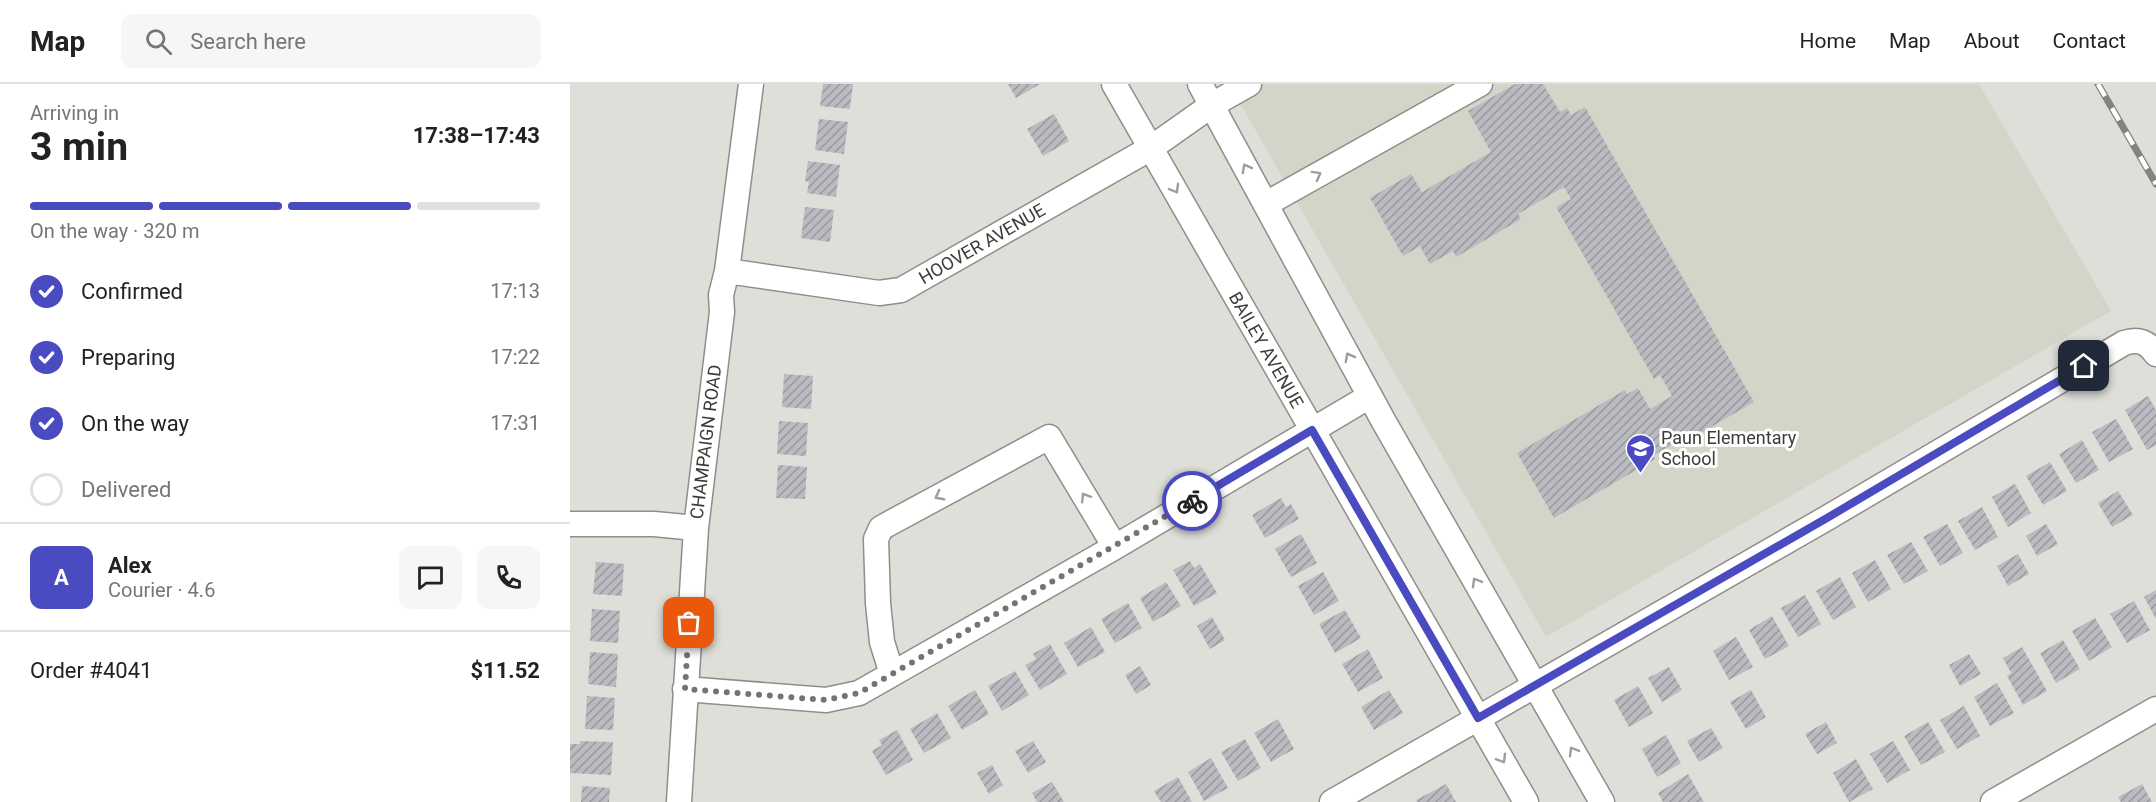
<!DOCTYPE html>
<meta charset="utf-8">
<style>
:root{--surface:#fff;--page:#f6f6f6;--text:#222;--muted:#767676;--line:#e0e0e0;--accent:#4b4bc1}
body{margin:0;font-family:Roboto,sans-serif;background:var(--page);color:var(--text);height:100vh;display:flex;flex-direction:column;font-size:22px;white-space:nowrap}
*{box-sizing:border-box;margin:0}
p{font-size:20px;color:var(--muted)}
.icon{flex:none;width:33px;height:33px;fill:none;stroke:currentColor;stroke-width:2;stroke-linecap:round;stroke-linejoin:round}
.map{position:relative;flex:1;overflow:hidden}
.details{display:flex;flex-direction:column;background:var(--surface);width:570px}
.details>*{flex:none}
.pin{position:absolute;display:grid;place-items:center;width:51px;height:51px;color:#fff;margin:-26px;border-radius:12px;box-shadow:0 3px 9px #0006}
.courier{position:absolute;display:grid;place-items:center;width:60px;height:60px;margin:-30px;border:4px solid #4b4bc1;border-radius:50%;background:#fff;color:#222;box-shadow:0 2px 8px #0007}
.overview em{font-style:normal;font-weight:700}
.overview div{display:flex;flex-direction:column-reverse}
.overview{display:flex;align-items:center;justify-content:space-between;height:102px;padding:0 30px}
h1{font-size:39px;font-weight:700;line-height:45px}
.bar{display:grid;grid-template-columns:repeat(4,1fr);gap:9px 6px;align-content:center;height:72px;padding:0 30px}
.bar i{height:8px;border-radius:4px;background:var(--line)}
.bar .current{background:var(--accent)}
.bar p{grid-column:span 4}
.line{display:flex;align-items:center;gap:15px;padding:0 30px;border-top:2px solid var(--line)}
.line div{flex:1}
.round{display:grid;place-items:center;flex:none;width:63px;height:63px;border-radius:12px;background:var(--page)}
ol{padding:0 30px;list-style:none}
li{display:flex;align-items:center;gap:18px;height:66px}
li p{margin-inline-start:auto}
li .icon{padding:6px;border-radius:50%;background:var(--accent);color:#fff;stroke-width:4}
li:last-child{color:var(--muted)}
li i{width:33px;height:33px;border:3px solid var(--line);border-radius:50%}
header{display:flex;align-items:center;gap:36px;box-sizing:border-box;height:84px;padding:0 30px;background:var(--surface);border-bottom:2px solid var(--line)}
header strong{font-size:28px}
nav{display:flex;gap:33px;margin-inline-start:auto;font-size:21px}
.search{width:420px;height:54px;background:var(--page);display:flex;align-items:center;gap:15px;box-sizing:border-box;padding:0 21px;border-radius:12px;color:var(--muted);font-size:22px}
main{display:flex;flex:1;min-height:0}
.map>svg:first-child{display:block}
.built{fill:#d4d5c9}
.building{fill:url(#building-hatch)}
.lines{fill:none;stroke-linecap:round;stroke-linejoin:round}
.minor-casing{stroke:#8e8f8a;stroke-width:27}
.minor{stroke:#fff;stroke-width:24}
.rail-casing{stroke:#83837f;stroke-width:7}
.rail{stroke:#fff;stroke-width:4.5;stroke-dasharray:14;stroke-linecap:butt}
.oneway{stroke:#9d9d9c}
.done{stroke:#747471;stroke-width:6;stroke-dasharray:0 10.8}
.route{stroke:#4b4bc1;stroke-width:8}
.labels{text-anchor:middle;stroke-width:6;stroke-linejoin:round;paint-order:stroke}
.street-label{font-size:18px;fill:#3b3b39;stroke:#fff}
.poi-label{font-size:18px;fill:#3b3b39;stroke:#fff;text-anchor:start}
</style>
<header>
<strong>Map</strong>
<div class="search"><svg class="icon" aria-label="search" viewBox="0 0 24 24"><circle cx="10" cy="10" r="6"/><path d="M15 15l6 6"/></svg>Search here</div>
<nav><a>Home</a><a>Map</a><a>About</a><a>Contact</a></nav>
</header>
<main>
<section class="details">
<div class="overview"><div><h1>3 min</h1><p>Arriving in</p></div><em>17:38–17:43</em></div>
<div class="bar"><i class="current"></i><i class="current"></i><i class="current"></i><i></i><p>On the way · 320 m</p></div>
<ol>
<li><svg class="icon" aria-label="check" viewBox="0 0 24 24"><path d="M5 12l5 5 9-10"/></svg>Confirmed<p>17:13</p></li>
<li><svg class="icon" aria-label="check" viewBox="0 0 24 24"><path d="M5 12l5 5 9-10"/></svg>Preparing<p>17:22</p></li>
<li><svg class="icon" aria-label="check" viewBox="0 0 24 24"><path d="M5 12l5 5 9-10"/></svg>On the way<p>17:31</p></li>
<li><i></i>Delivered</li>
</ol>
<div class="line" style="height:108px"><b class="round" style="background:var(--accent);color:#fff">A</b><div><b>Alex</b><p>Courier · 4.6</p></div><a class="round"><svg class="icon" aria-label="chat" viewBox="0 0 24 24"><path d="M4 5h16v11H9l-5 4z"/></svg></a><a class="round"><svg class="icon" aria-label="phone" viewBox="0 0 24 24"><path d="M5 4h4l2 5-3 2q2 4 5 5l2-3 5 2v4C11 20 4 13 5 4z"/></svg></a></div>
<div class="line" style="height:78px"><div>Order #4041</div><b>$11.52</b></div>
</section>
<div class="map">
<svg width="1586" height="718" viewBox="0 0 1586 718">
<defs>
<pattern id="building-hatch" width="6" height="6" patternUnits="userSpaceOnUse" patternTransform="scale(1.5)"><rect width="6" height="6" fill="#babbc0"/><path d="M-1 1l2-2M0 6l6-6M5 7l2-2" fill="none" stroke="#98999d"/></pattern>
</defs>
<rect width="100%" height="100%" fill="#dfdfda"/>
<path class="built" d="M 659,0 L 1409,0 L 1541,227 L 976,553 Z"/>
<path class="building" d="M 253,0 L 283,0 L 280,25 L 250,22 Z
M 438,0 L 470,0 L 446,14 Z
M 945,0 L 973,0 L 990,28 L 997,24 L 1001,31 L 1015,23 L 1184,318 L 1119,356 L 1117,352 L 1083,372 L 1085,375 L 984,434 L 947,369 L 1055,306 L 1057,310 L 1068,304 L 1080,325 L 1102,312 L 1090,291 L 1084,295 L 986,123 L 1001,115 L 994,103 L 948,130 L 951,135 L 886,173 L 883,167 L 860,180 L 850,162 L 833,172 L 800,114 L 841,90 L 852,108 L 921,68 L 898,27 Z
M 484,30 L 499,57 L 473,72 L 457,45 Z
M 249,35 L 278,38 L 274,70 L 245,66 Z
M 238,77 L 270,81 L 266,113 L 237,109 L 239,98 L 235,97 Z
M 235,123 L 264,126 L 260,158 L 231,154 Z
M 214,290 L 243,292 L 241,325 L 212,323 Z
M 1578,312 L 1586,326 L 1586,361 L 1577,366 L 1555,326 Z
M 1546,335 L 1563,365 L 1539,378 L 1522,348 Z
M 209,337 L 238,339 L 236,372 L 207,370 Z
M 1512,356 L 1529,386 L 1506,399 L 1489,370 Z
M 1480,378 L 1497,407 L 1473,421 L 1456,392 Z
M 208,381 L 237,383 L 235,415 L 206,414 Z
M 1445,400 L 1461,429 L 1438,443 L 1422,413 Z
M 1548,407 L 1563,431 L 1542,443 L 1528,419 Z
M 711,414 L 716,423 L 721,420 L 729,435 L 695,454 L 682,431 Z
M 1412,423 L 1428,453 L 1405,466 L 1388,437 Z
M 1377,440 L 1393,469 L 1370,482 L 1353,453 Z
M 1476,440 L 1488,460 L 1467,472 L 1456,452 Z
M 731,450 L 747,479 L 721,493 L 705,465 Z
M 1341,458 L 1358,487 L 1334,500 L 1317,471 Z
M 1448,470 L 1459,490 L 1438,502 L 1427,482 Z
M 1305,476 L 1321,505 L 1298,518 L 1282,489 Z
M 620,477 L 624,484 L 630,480 L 647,509 L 624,522 L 603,486 Z
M 26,478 L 54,480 L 52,512 L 23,510 Z
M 753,488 L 769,517 L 744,531 L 728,502 Z
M 1270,493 L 1286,523 L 1263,536 L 1246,507 Z
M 596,498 L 611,522 L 583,538 L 570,514 Z
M 1586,506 L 1586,535 L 1574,513 Z
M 1235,511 L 1251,540 L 1228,553 L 1211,524 Z
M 1564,517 L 1580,546 L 1557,559 L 1540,530 Z
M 558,519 L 572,544 L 545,559 L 531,535 Z
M 22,525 L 50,527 L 48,559 L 20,557 Z
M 775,526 L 791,554 L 765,569 L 749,540 Z
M 1202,532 L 1219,562 L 1195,575 L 1179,546 Z
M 642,533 L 655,556 L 640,565 L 627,542 Z
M 1525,534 L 1542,563 L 1519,577 L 1502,547 Z
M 521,543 L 535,568 L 508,583 L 494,559 Z
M 1166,553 L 1183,583 L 1159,596 L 1143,567 Z
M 1493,556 L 1510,585 L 1486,599 L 1470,569 Z
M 480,560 L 497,590 L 470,606 L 455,581 L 466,575 L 463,570 Z
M 1452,563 L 1477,607 L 1453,621 L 1437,592 L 1441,589 L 1433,574 Z
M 798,565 L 813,594 L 788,608 L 772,580 Z
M 20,568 L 48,570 L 46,603 L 18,600 Z
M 1399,570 L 1411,590 L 1390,602 L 1379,581 Z
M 570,582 L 581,601 L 566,610 L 555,591 Z
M 1099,583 L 1112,606 L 1092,618 L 1078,594 Z
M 445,587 L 459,611 L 432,627 L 418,602 Z
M 1427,599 L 1444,629 L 1420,642 L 1404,613 Z
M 1068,602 L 1083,629 L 1059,643 L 1044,616 Z
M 405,606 L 419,630 L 392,646 L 378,622 Z
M 819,606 L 833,629 L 804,646 L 791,623 Z
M 1181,606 L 1196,633 L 1176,645 L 1160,618 Z
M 17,612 L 45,614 L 43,646 L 15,645 Z
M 1394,622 L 1410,652 L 1387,665 L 1370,636 Z
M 367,629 L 381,654 L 354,669 L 340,645 Z
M 708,635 L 724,665 L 701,678 L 684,649 Z
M 1256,638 L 1267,659 L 1247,670 L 1235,650 Z
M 1358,638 L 1375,668 L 1351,681 L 1334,652 Z
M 1141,644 L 1153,664 L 1129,678 L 1117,657 Z
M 327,646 L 343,676 L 316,691 L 302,667 L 312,661 L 309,656 Z
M 1096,651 L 1111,679 L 1087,693 L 1072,665 Z
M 675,655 L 691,684 L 668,697 L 651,668 Z
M 10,657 L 43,658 L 41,691 L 0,689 L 0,660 L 10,660 Z
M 463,657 L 476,678 L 458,689 L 445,667 Z
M 1323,657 L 1340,686 L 1317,699 L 1300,670 Z
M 641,674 L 658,704 L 634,717 L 618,688 Z
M 1286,675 L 1303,705 L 1279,718 L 1263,689 Z
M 422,681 L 433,701 L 419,710 L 407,689 Z
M 1118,690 L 1134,718 L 1093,718 L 1088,709 Z
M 608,693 L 622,718 L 591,718 L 584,707 Z
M 482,698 L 494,718 L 467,718 L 462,709 Z
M 876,700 L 886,718 L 847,718 L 846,716 Z
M 1572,700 L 1582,718 L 1551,718 L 1548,713 Z
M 12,702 L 40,704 L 39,718 L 11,718 Z"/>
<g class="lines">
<defs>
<path id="minor" d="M 544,0 L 956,718
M 630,0 L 814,338 L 1032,718
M 696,120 L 910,0
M 157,187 L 309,209 L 331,206 L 581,64 L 642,21 L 679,0
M 0,440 L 84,440 L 126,444
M 322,590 L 312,558 L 308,519 L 306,455 L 311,444 L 479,353 L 545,463
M 115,605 L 256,616 L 289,609 L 545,463 L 800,312
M 109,718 L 126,444 L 152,228 L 151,211 L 157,187 L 181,0
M 762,718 L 1257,434 L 1554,259 C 1569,254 1577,258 1586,270
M 1423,718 L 1586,625"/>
</defs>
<use href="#minor" class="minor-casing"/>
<use href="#minor" class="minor"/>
<defs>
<path id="rail" d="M 1528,0 L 1586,100"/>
</defs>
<use href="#rail" class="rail-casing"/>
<use href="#rail" class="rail"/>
</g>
<defs><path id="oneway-chevron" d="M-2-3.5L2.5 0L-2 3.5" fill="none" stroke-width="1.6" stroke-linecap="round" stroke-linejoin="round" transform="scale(1.5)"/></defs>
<g class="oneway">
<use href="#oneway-chevron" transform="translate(676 84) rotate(-118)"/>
<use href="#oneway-chevron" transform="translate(747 91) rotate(-29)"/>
<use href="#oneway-chevron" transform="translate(605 105) rotate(60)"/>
<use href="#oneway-chevron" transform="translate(779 273) rotate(-118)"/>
<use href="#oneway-chevron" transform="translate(369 412) rotate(152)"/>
<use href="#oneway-chevron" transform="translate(515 413) rotate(-122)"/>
<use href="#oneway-chevron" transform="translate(906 498) rotate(-120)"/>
<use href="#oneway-chevron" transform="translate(1003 667) rotate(-120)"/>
<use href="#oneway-chevron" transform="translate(932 675) rotate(60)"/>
</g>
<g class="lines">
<path class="done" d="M 119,539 L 115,605 L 256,616 L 289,609 L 622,417"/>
<path class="route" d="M 622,417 L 742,346 L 908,634 L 1257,434 L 1514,282"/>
</g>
<defs>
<symbol id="school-pin" viewBox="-11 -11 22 30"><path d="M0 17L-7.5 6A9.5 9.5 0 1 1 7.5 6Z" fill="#4b4bc1" stroke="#fff"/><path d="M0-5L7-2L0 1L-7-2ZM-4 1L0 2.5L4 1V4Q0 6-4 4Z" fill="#fff"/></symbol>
</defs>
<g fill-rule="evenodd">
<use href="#school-pin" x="1054" y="348" width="33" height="45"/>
</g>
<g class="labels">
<g class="street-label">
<text transform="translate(412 160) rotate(-30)" y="6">HOOVER AVENUE</text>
<text transform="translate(696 266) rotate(60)" y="6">BAILEY AVENUE</text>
<text transform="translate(136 358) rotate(-83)" y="6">CHAMPAIGN ROAD</text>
</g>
<g class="poi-label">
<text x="1091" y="360">Paun Elementary<tspan x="1091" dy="21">School</tspan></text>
</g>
</g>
</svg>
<div class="pin" style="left:119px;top:539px;background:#ea580c"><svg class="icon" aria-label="bag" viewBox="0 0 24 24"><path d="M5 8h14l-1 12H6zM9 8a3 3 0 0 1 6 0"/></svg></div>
<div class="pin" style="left:1514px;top:282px;background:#1f2937"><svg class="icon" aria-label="home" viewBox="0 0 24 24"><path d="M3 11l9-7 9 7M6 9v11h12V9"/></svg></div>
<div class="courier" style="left:622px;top:417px"><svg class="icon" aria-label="bike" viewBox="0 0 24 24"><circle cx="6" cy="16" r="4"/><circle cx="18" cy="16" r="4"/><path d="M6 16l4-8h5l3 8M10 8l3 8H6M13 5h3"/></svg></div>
</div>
</main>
